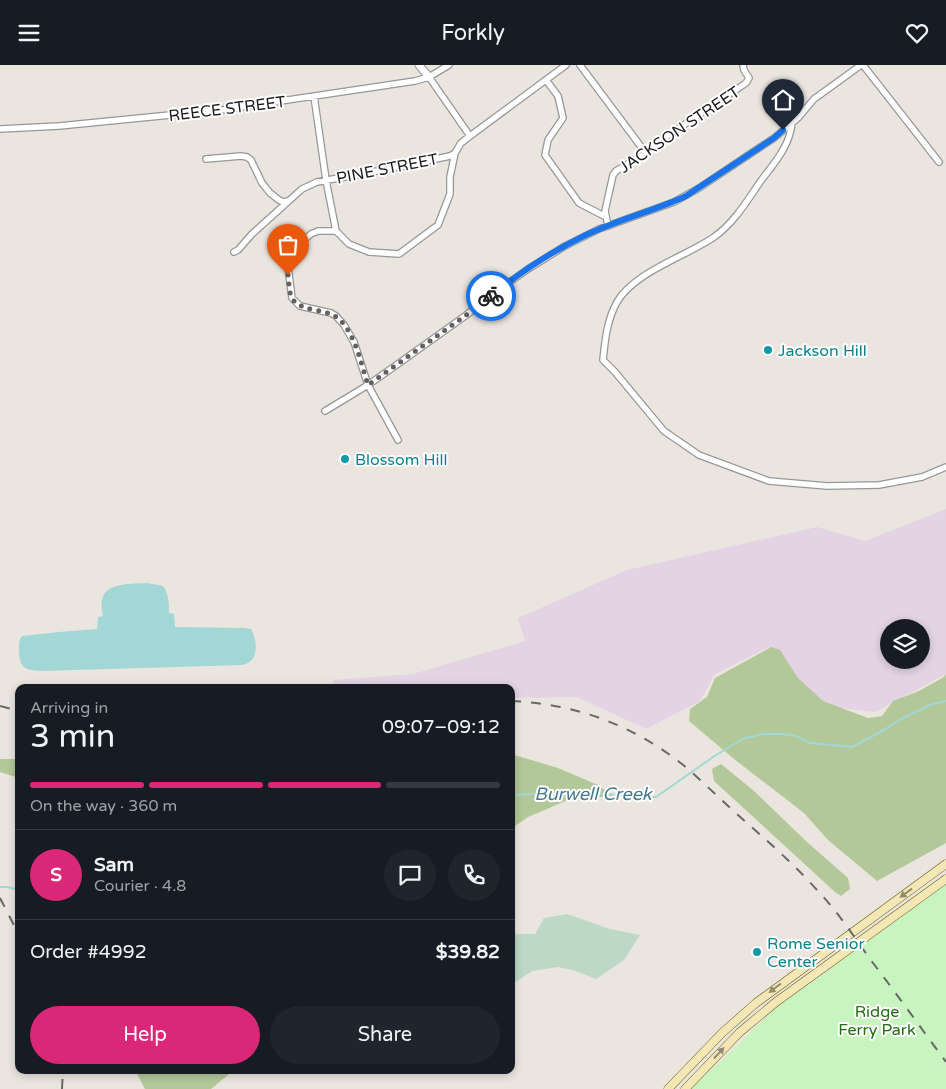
<!DOCTYPE html>
<meta charset="utf-8">
<style>
:root{--surface:#171b24;--page:#20242c;--text:#f1f3f6;--muted:#9ea1a6;--line:#363941;--accent:#db2777}
body{margin:0;font-family:"Varela Round",sans-serif;background:var(--page);color:var(--text);height:100vh;display:flex;flex-direction:column;font-size:19px;white-space:nowrap}
*{box-sizing:border-box;margin:0}
p{font-size:16px;color:var(--muted)}
.icon{flex:none;width:28px;height:28px;fill:none;stroke:currentColor;stroke-width:2;stroke-linecap:round;stroke-linejoin:round}
.map{position:relative;flex:1;overflow:hidden}
.drawer{position:absolute;left:15px;top:619px;width:500px;height:390px;display:flex;flex-direction:column;background:var(--surface);border-radius:10px;box-shadow:0 2px 8px #0003}
.drawer>*{flex:none}
.fabs{position:absolute;left:880px;top:554px;display:grid;gap:10px}
.fabs a{display:grid;place-items:center;width:50px;height:50px;border-radius:50%;background:var(--surface);box-shadow:0 2px 8px #0003;font-size:25px}
.pin{position:absolute;display:grid;place-items:center;width:42px;height:42px;color:#fff;margin:-51px -21px;border-radius:50% 50% 50% 0;rotate:-45deg;box-shadow:0 0 5px #0007}
.pin .icon{rotate:45deg}
.courier{position:absolute;display:grid;place-items:center;width:50px;height:50px;margin:-25px;border:4px solid #1a73e8;border-radius:50%;background:#fff;color:#222;box-shadow:0 1px 6px #0007}
.overview em{font-style:normal;font-weight:600}
.overview div{display:flex;flex-direction:column-reverse}
.overview{display:flex;align-items:center;justify-content:space-between;height:85px;padding:0 15px}
h1{font-size:32px;font-weight:600;line-height:38px}
.bar{display:grid;grid-template-columns:repeat(4,1fr);gap:8px 5px;align-content:center;height:60px;padding:0 15px}
.bar i{height:6px;border-radius:4px;background:var(--line)}
.bar .active{background:var(--accent)}
.bar p{grid-column:span 4}
.line{display:flex;align-items:center;gap:12px;padding:0 15px;border-top:1px solid var(--line)}
.line div{flex:1}
.round{display:grid;place-items:center;flex:none;width:52px;height:52px;border-radius:26px;background:var(--page)}
.action{display:flex;gap:10px;margin-top:auto;padding:10px 15px}
.action a{flex:1;height:58px;border-radius:30px;background:var(--accent);color:#fff;font-size:20px;font-weight:600;line-height:58px;text-align:center}
.action a+a{background:var(--page);color:var(--text)}
header{display:flex;justify-content:space-between;align-items:center;height:65px;padding:0 15px;background:var(--surface);font-size:22px;font-weight:600}
.map>svg:first-child{display:block}
.industrial{fill:#e3d3e4;fill-rule:evenodd}
.forest{fill:#b2c898}
.wetland{fill:#bed8c6}
.park{fill:#c8f4bf}
.water{fill:#a3d7d5}
.lines{fill:none;stroke-linecap:round;stroke-linejoin:round}
.stream{stroke:#a3d7d5;stroke-width:2}
.minor-casing{stroke:#979797;stroke-width:8}
.tertiary-casing{stroke:#979797;stroke-width:9}
.secondary-casing{stroke:#675a0c;stroke-width:9}
.minor{stroke:#fff;stroke-width:5.5}
.tertiary{stroke:#fff;stroke-width:7}
.secondary{stroke:#f4e7b6;stroke-width:8}
.rail{stroke:#686868;stroke-width:2;stroke-dasharray:10 10;stroke-linecap:butt}
.oneway{fill:#928b70}
.done{stroke:#63615f;stroke-width:5;stroke-dasharray:0 9}
.route{stroke:#1a73e8;stroke-width:6}
.culture-dot{fill:#0f9aa8;stroke:#fff;stroke-width:2}
.labels{text-anchor:middle;stroke-width:4;stroke-linejoin:round;paint-order:stroke}
.street-label{font-size:16px;fill:#1a1a1a;stroke:#fff}
.culture-label{font-size:16px;fill:#0d838f;stroke:#fff;text-anchor:start}
.park-label{font-size:16px;fill:#226e12;stroke:#fff}
.water-label{font-size:18px;font-style:italic;fill:#467a8c;stroke:#fff}
</style>
<header><svg class="icon" aria-label="menu" viewBox="0 0 24 24"><path d="M4 6h16M4 12h16M4 18h16"/></svg>Forkly<svg class="icon" aria-label="heart" viewBox="0 0 24 24"><path d="M12 20l-8-8c-3-5 5-10 8-4 3-6 11-1 8 4z"/></svg></header>
<div class="map">
<svg width="946" height="1024" viewBox="0 0 946 1024">
<rect width="100%" height="100%" fill="#ebe5e0"/>
<path class="industrial" d="M 946,444 L 946,609 L 875,647 L 823,641 L 769,582 L 715,609 L 700,636 L 646,664 L 577,632 L 511,633 L 511,622 L 335,622 L 333,615 L 413,609 L 525,576 L 518,553 L 627,505 L 817,462 L 865,476 ZM 889,562 L 921,562 L 921,595 L 889,595 Z"/>
<path class="forest" d="M 771,582 L 780,585 L 798,613 L 823,636 L 868,653 L 882,651 L 893,636 L 919,626 L 944,612 L 946,609 L 946,778 L 877,816 L 828,775 L 804,748 L 734,694 L 689,656 L 690,644 L 707,632 L 715,613 Z
M 511,689 L 558,703 L 598,720 L 612,731 L 568,735 L 528,752 L 511,764 L 511,743 L 513,738 L 511,738 Z
M 0,694 L 19,694 L 19,713 L 0,707 Z
M 721,699 L 754,726 L 807,777 L 848,813 L 850,824 L 841,831 L 835,827 L 714,716 L 712,704 Z
M 135,1005 L 232,1005 L 229,1009 L 211,1024 L 145,1024 Z"/>
<path class="wetland" d="M 567,849 L 610,864 L 640,870 L 624,895 L 596,914 L 573,905 L 558,902 L 532,906 L 511,920 L 511,869 L 535,869 L 544,853 Z"/>
<path class="park" d="M 946,819 L 946,1024 L 691,1024 L 708,1007 L 719,998 L 739,979 L 768,949 Z"/>
<path class="water" d="M 147,518 L 163,521 C 169,529 169,538 169,548 L 174,549 L 175,562 L 245,563 L 251,564 C 258,576 259,598 242,600 L 41,606 C 26,605 20,604 19,587 C 19,581 18,576 22,571 L 59,567 L 97,564 L 98,552 L 103,551 C 102,546 101,540 102,535 C 105,517 133,519 147,518 Z"/>
<g class="lines">
<path class="stream" d="M 511,730 L 565,728 L 607,729 L 635,732 L 656,732 L 716,690 L 745,673 L 764,669 L 782,669 L 796,671 L 810,678 L 852,682 L 884,665 L 901,654 L 930,640 L 946,636
M 0,822 L 7,822 L 19,825"/>
<defs>
<path id="minor" d="M 580,0 L 645,87
M 863,0 L 939,97
M 429,12 L 470,71
M 546,15 L 558,31 L 563,53 L 548,75 L 545,90 L 579,138 L 606,152
M 314,31 L 326,115 L 336,166 L 349,179 L 369,187 L 399,189 L 438,160 L 450,129 L 450,112 L 455,88
M 792,58 C 791,66 788,76 784,83 C 778,95 768,106 760,117 C 747,136 734,158 714,172 C 687,191 634,207 617,237 C 607,255 605,275 603,295 L 615,307 L 664,366 L 699,390 L 769,416 L 827,421 L 879,420 L 922,412 L 946,402
M 0,64 L 59,61 L 221,45 L 415,16 L 429,12 L 449,0
M 206,94 L 241,91 L 247,92 L 251,95 L 262,118 L 270,128 L 279,135 L 283,137 L 288,136
M 608,161 L 605,146 L 613,110 L 616,106 L 640,92 L 654,80 L 746,18 L 749,13 L 744,5 L 743,0
M 336,166 L 318,166 L 311,169 L 298,180 L 293,188 L 288,195 L 288,202 L 292,233 L 300,241 L 331,248 L 336,251 L 344,260 L 354,277 L 368,320 L 398,375
M 234,187 L 238,185 L 252,169 L 302,124 L 317,117 L 393,103 L 450,91 L 455,88 L 461,78 L 470,71 L 566,0
M 325,346 L 368,320 L 395,301 L 465,251 L 497,226 L 528,204 L 565,181 L 599,164 L 674,137 L 699,123 L 774,73 L 798,53 L 814,34 L 861,0"/>
<path id="tertiary" d="M 419,0 L 429,12"/>
<path id="secondary" d="M 668,1024 L 722,968 L 756,938 L 946,799
M 685,1024 L 740,967 L 776,937 L 946,814"/>
</defs>
<use href="#minor" class="minor-casing"/>
<use href="#tertiary" class="tertiary-casing"/>
<use href="#secondary" class="secondary-casing"/>
<use href="#minor" class="minor"/>
<use href="#tertiary" class="tertiary"/>
<use href="#secondary" class="secondary"/>
<path class="rail" d="M 511,636 C 575,639 631,659 682,699 C 701,715 719,733 738,750 C 765,774 793,798 817,825 C 837,846 853,870 870,894 C 896,928 921,963 946,997
M 0,641 L 19,646
M 0,833 L 19,870
M 62,1024 L 63,1005"/>
</g>
<defs><path id="oneway-solid" d="M-6-.8H1V-3.2L6.5 0L1 3.2V.8H-6Z" transform="scale(1.25)"/></defs>
<g class="oneway">
<use href="#oneway-solid" transform="translate(906 828) rotate(144)"/>
<use href="#oneway-solid" transform="translate(775 923) rotate(143)"/>
<use href="#oneway-solid" transform="translate(719 988) rotate(-47)"/>
</g>
<g class="lines">
<path class="done" d="M 288,210 C 289,216 289,228 292,233 C 300,248 327,242 340,255 C 356,271 361,299 368,320 L 465,251 L 491,231"/>
<path class="route" d="M 491,231 C 518,209 551,187 582,172 C 615,155 652,147 686,131 L 774,73 L 783,65"/>
</g>
<g class="culture-dot">
<circle cx="768" cy="285" r="5"/>
<circle cx="345" cy="394" r="5"/>
<circle cx="757" cy="887" r="5"/>
</g>
<g class="labels">
<g class="street-label">
<text transform="translate(227 43) rotate(-7)" y="6">REECE STREET</text>
<text transform="translate(679 64) rotate(-34)" y="6">JACKSON STREET</text>
<text transform="translate(387 103) rotate(-11)" y="6">PINE STREET</text>
</g>
<g class="culture-label">
<text x="778" y="291">Jackson Hill</text>
<text x="355" y="400">Blossom Hill</text>
<text x="767" y="884">Rome Senior<tspan x="767" dy="18">Center</tspan></text>
</g>
<g class="park-label">
<text x="877" y="952">Ridge<tspan x="877" dy="18">Ferry Park</tspan></text>
</g>
<g class="water-label">
<text x="593" y="735">Burwell Creek</text>
</g>
</g>
</svg>
<div class="fabs">
<a><svg class="icon" aria-label="layers" viewBox="0 0 24 24"><path d="M12 4l9 5-9 5-9-5zM3 14l9 5 9-5"/></svg></a>
</div>
<div class="pin" style="left:288px;top:210px;background:#ea580c"><svg class="icon" aria-label="bag" viewBox="0 0 24 24"><path d="M5 8h14l-1 12H6zM9 8a3 3 0 0 1 6 0"/></svg></div>
<div class="pin" style="left:783px;top:65px;background:#1f2937"><svg class="icon" aria-label="home" viewBox="0 0 24 24"><path d="M3 11l9-7 9 7M6 9v11h12V9"/></svg></div>
<div class="courier" style="left:491px;top:231px"><svg class="icon" aria-label="bike" viewBox="0 0 24 24"><circle cx="6" cy="16" r="4"/><circle cx="18" cy="16" r="4"/><path d="M6 16l4-8h5l3 8M10 8l3 8H6M13 5h3"/></svg></div>
<section class="drawer">
<div class="overview"><div><h1>3 min</h1><p>Arriving in</p></div><em>09:07–09:12</em></div>
<div class="bar"><i class="active"></i><i class="active"></i><i class="active"></i><i></i><p>On the way · 360 m</p></div>
<div class="line" style="height:90px"><b class="round" style="background:var(--accent);color:#fff">S</b><div><b>Sam</b><p>Courier · 4.8</p></div><a class="round"><svg class="icon" aria-label="chat" viewBox="0 0 24 24"><path d="M4 5h16v11H9l-5 4z"/></svg></a><a class="round"><svg class="icon" aria-label="phone" viewBox="0 0 24 24"><path d="M5 4h4l2 5-3 2q2 4 5 5l2-3 5 2v4C11 20 4 13 5 4z"/></svg></a></div>
<div class="line" style="height:65px"><div>Order #4992</div><b>$39.82</b></div>
<div class="action"><a>Help</a><a>Share</a></div>
</section>
</div>
